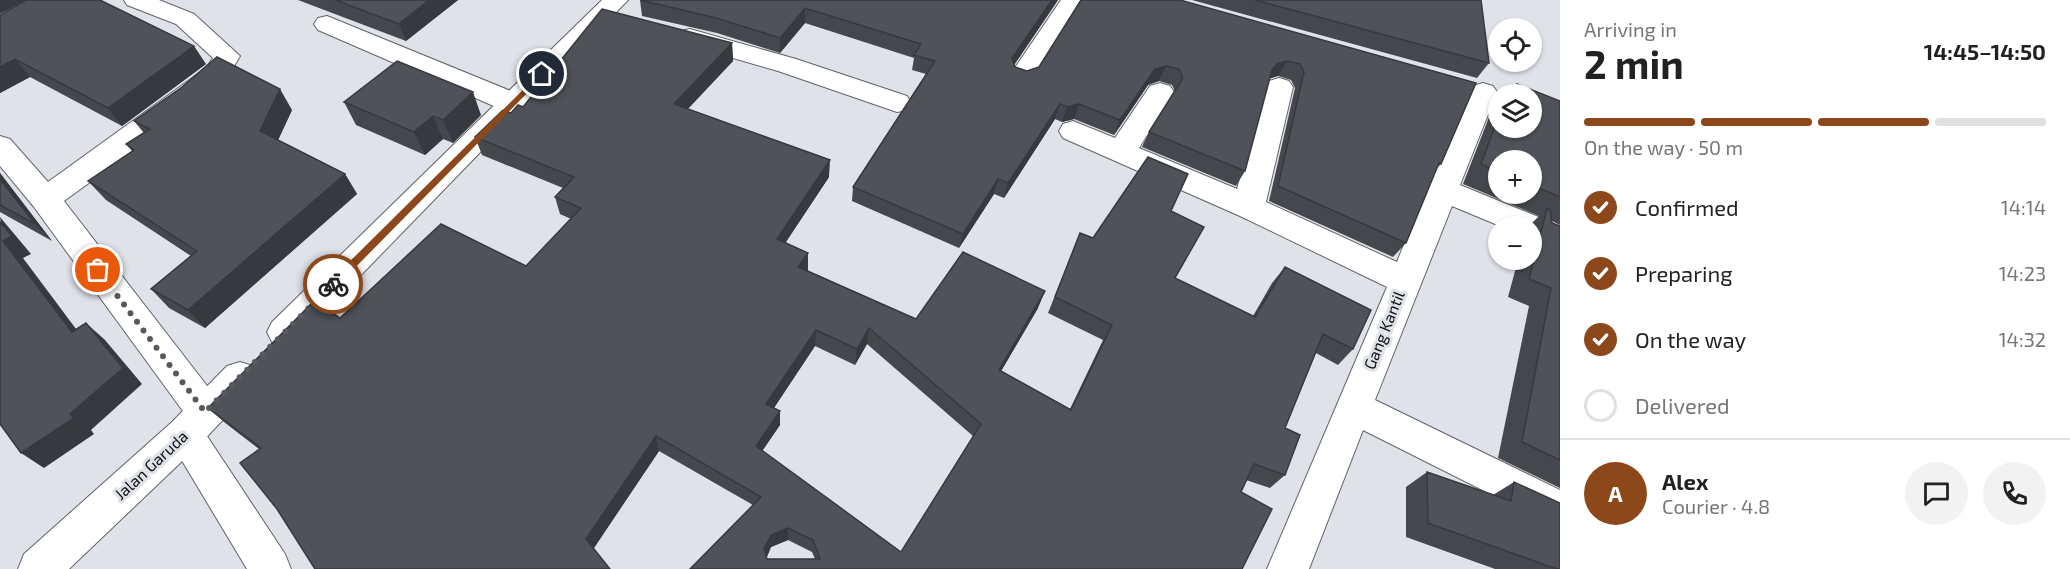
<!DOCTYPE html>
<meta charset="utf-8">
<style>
:root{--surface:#fff;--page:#f2f2f2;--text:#222;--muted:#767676;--line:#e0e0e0;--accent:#8c481a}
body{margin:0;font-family:"Exo 2",sans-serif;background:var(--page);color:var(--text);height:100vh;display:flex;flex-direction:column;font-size:22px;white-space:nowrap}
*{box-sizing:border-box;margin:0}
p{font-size:20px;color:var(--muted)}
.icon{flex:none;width:33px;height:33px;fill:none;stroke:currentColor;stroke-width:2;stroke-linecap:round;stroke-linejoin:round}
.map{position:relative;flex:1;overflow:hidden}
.panel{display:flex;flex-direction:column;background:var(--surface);width:510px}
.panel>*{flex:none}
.tools{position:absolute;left:1488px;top:18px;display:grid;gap:12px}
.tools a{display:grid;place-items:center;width:54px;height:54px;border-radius:50%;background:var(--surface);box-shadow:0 2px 4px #0004;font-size:30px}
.pin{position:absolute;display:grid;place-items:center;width:51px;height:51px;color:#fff;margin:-26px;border:3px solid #fff;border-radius:50%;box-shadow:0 2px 6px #0007}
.courier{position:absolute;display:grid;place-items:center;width:60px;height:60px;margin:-30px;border:4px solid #8c481a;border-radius:50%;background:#fff;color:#222;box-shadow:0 2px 8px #0007}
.head em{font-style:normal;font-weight:700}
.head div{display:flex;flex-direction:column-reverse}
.head{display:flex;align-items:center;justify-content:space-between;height:102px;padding:0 24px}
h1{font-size:39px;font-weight:700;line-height:45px}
.bar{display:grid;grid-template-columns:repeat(4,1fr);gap:9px 6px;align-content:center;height:72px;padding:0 24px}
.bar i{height:8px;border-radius:4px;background:var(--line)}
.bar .current{background:var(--accent)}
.bar p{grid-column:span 4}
.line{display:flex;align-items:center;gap:15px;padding:0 24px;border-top:2px solid var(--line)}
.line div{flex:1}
.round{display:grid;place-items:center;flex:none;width:63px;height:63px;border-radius:32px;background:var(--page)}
ol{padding:0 24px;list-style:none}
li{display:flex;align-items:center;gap:18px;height:66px}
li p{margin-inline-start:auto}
li .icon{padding:6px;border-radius:50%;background:var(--accent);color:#fff;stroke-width:4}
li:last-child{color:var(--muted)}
li i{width:33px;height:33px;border:3px solid var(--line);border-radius:50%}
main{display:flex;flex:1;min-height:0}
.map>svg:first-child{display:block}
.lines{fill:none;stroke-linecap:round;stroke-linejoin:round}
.street-casing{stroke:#5f6368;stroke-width:2}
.secondary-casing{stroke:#5f6368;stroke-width:2}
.street{fill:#fff;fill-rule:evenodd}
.secondary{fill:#fff;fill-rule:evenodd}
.wall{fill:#44474c;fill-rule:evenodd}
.shaded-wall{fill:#37393e}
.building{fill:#4f5258;stroke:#37393e;stroke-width:1.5;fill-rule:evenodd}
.route{fill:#8c481a}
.done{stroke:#56595d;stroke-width:6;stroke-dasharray:0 10.8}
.labels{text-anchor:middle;stroke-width:6;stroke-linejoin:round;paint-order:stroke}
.street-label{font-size:16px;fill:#0d0f11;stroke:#dfe3e9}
</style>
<main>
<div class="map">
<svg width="1560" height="569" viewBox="0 0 1560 569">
<rect width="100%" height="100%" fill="#dfe3e9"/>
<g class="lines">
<defs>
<path id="street" d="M 124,0 L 159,0 L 194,14 L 240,56 L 226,80 L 195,106 L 64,201 L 218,400 L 223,412 L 218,424 L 201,427 L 285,554 L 291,569 L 247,569 L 166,434 L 172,422 L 188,418 L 34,207 L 0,166 L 0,136 L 10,139 L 48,182 L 206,68 L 213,58 L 176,24 L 127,5 Z
M 1061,0 L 1085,0 L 1033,81 L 1023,84 L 1013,81 L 1010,75 Z
M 327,16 L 523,96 L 527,103 L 523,110 L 513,112 L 503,110 L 318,30 L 314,24 L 318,18 Z
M 690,29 L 796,59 L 907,96 L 911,103 L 907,110 L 897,112 L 778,71 L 681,43 L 677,37 L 681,31 Z
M 1279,78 L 1289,81 L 1293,87 L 1266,202 L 1397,262 L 1426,189 L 1469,92 L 1473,86 L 1483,83 L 1493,86 L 1497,92 L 1460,185 L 1541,218 L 1546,226 L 1541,234 L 1532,237 L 1532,226 L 1500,226 L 1452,206 L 1375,400 L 1560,490 L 1560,529 L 1363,430 L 1309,569 L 1267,569 L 1387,287 L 1240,216 L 1063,138 L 1059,131 L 1063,124 L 1073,121 L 1115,138 L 1150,86 L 1160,83 L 1170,86 L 1174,92 L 1139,148 L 1237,189 L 1265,87 L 1269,81 Z"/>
<path id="secondary" d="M 602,0 L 628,0 L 296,342 L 284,346 L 272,342 L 267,332 L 272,322 Z
M 240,362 L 253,366 L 258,377 L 253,388 L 198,446 L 69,569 L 18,569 L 24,554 L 172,422 L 227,366 Z"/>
</defs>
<use href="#street" class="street-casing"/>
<use href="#secondary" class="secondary-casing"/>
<use href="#street" class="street"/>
<use href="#secondary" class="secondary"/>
</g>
<path class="wall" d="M 298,0 L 458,0 L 406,41 Z
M 640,0 L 1058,0 L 1014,65 L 1015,67 L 1027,71 L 1039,67 L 1081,0 L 1476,83 L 1441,164 L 1436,169 L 1406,243 L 1393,257 L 1269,201 L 1295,88 L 1291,80 L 1278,76 L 1270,78 L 1245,171 L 1236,186 L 1142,147 L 1149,132 L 1175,91 L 1172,85 L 1159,81 L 1148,85 L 1114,135 L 1074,119 L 1062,122 L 1055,119 L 1004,198 L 994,194 L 959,248 L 852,201 L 853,187 L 926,74 L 912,70 L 914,58 L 805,23 L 780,53 L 717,33 L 642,16 Z
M 1192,0 L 1481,0 L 1489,63 L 1477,78 Z
M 0,15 L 206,64 L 122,126 L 30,77 L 0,93 Z
M 732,43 L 733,61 L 688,109 L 829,177 L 786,242 L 808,270 L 807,270 L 916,319 L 1038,308 L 1001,371 L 1070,409 L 1103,340 L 1048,313 L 1080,233 L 1093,238 L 1171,211 L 1175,278 L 1253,316 L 1272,283 L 1285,267 L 1353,349 L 1338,365 L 1316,353 L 1285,428 L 1285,475 L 1270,488 L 1246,480 L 1241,492 L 1242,569 L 690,569 L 753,505 L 659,451 L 593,549 L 259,449 L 224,422 L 208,408 L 340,318 L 526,266 L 571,219 L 560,214 L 555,197 L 563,188 L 482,155 L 475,137 L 511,113 ZM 867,344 L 973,436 L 901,552 L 762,451 L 780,425 L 774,408 L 815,346 L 855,365 ZM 788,540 L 812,552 L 815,559 L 767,559 L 767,557 L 771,547 Z
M 1517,84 L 1560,101 L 1560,225 L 1552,221 L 1552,223 L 1560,226 L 1560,488 L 1498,458 L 1529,306 L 1508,297 L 1518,260 L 1532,260 L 1532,226 L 1529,226 L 1539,216 L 1463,184 L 1493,107 L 1498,101 L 1498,128 L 1532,94 L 1504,94 L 1511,87 L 1515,87 ZM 1498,160 L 1532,160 L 1532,194 L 1498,194 Z
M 344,102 L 481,115 L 453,143 L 443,139 L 425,155 L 356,125 Z
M 292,110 L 278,140 L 345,174 L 357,194 L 205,328 L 169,308 L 151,289 L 191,256 L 106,200 L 88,181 L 132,151 L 126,144 L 144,133 L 134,121 Z
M 0,173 L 52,241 L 0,212 Z
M 1427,472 L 1493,495 L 1514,482 L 1560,569 L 1495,569 L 1406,537 L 1406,487 Z"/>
<path class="shaded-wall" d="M 0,0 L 26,0 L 0,14 Z
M 429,0 L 458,0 L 406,41 L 399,24 Z
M 1052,0 L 1058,0 L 1008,74 L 1012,58 Z
M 805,8 L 805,23 L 780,53 L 780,38 Z
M 732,43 L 733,61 L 676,121 L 674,104 Z
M 194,46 L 206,64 L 122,126 L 108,108 Z
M 15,59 L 30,77 L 0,93 L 0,67 Z
M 1287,61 L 1278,76 L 1268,79 L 1272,70 L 1277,64 Z
M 1166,66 L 1159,81 L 1148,85 L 1114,135 L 1120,120 L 1155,69 Z
M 280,89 L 292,110 L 273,151 L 260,131 Z
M 473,92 L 481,115 L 453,143 L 443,120 Z
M 1060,104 L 1055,119 L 1004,198 L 1008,183 Z
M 1079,104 L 1074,119 L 1062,122 L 1067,107 Z
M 433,116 L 443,139 L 425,155 L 414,132 Z
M 830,160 L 829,177 L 777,255 L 777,239 Z
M 0,173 L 52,241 L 35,224 L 0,179 Z
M 345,174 L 357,194 L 205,328 L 188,310 Z
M 998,179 L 994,194 L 959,248 L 963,234 Z
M 0,217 L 31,254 L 23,258 L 91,349 L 72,332 L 3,241 Z
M 808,253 L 808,270 L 798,283 L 798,267 Z
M 1045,291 L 1038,308 L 993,385 L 999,370 Z
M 86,323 L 105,340 L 142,384 L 91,430 L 94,434 L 44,468 L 21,453 L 70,414 Z
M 869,328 L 867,344 L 855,365 L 857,349 Z
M 816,330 L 815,346 L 767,418 L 766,404 Z
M 780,411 L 780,425 L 756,460 L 756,446 Z
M 656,436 L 659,451 L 592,551 L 586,539 Z
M 788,528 L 788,540 L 771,547 L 765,561 L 764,549 L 771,535 Z"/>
<path class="building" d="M 26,0 L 100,0 L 194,46 L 108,108 L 15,59 L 0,67 L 0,15 Z
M 335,0 L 429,0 L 399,24 Z
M 640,0 L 1052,0 L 1012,58 L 1015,67 L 1027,71 L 1039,67 L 1081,0 L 1180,0 L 1476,83 L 1441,164 L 1439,163 L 1406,243 L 1278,186 L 1304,72 L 1300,64 L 1287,61 L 1277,64 L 1272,70 L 1245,171 L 1149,132 L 1183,78 L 1179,69 L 1166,66 L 1155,69 L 1120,120 L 1079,104 L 1067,107 L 1060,104 L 1008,183 L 998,179 L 963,234 L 853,187 L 935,61 L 914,55 L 921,44 L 805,8 L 780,38 L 716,18 Z
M 1255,0 L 1481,0 L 1489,63 Z
M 602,9 L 732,43 L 674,104 L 830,160 L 777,239 L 808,253 L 798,267 L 916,319 L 963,252 L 1045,291 L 999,370 L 1071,410 L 1112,325 L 1055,297 L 1080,233 L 1093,238 L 1148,157 L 1188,174 L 1171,211 L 1204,227 L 1175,278 L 1255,317 L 1285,267 L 1371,310 L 1353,349 L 1323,334 L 1285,428 L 1300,435 L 1285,475 L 1254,464 L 1241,492 L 1272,509 L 1242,569 L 690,569 L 761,497 L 656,436 L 586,539 L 610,569 L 315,569 L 277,509 L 240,463 L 261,448 L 208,408 L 315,300 L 340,318 L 441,224 L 526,266 L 581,208 L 555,197 L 574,177 L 475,137 L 503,110 L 511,113 L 518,105 L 523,107 ZM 869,328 L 981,424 L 901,552 L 756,446 L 780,411 L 766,404 L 816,330 L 857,349 ZM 788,528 L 813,540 L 820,559 L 767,559 L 764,549 L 771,535 Z
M 217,57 L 280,89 L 260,131 L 345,174 L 188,310 L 151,289 L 197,251 L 88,181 L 134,150 L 126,144 L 150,129 L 134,121 L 182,87 Z
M 397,61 L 473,92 L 443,120 L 433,116 L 414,132 L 344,102 Z
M 1517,84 L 1560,101 L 1560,197 L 1532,185 L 1532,160 L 1498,160 L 1498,172 L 1481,164 L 1498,118 L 1498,128 L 1532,128 L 1532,94 L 1508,94 L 1511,87 L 1517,87 Z
M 0,179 L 35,224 L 0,205 Z
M 1547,209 L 1550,209 L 1552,223 L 1560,226 L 1560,460 L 1522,442 L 1551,288 L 1529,279 Z
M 0,222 L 12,236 L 3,241 L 72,332 L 86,323 L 123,368 L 70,414 L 74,418 L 21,453 L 0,424 Z
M 1427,472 L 1511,501 L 1514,482 L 1560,503 L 1560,569 L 1557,569 L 1428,523 Z"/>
<path class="route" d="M 542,71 L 544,76 L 337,286 L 330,286 L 330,281 Z"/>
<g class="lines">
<path class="done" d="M 98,270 L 205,412 L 333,284"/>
</g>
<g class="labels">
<g class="street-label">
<text transform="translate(1384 330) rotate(-68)" y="6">Gang Kantil</text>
<text transform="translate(151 465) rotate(-43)" y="6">Jalan Garuda</text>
</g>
</g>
</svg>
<div class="tools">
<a><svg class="icon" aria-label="locate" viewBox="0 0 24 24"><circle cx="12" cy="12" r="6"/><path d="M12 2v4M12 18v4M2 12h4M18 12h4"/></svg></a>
<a><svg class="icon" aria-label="layers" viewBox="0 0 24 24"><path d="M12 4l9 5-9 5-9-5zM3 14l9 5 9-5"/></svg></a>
<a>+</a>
<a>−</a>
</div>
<div class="pin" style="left:98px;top:270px;background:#ea580c"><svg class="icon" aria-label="bag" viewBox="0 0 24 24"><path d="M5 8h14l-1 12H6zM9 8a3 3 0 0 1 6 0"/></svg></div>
<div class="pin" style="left:542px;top:74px;background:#1f2937"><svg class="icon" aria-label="home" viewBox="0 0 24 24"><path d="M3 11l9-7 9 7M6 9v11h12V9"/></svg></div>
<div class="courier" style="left:333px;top:284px"><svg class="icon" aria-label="bike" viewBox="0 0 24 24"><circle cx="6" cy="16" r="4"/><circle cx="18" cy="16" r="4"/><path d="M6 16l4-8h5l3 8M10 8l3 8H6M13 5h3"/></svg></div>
</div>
<section class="panel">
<div class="head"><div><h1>2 min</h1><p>Arriving in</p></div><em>14:45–14:50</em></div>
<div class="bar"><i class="current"></i><i class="current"></i><i class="current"></i><i></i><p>On the way · 50 m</p></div>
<ol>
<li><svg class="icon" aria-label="check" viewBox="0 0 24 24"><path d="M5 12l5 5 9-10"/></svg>Confirmed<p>14:14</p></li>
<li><svg class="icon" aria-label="check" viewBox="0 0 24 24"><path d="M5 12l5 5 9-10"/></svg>Preparing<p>14:23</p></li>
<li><svg class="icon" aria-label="check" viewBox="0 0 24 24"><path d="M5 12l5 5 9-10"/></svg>On the way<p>14:32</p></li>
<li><i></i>Delivered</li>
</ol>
<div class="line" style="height:108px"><b class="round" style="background:var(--accent);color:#fff">A</b><div><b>Alex</b><p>Courier · 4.8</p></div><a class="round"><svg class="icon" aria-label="chat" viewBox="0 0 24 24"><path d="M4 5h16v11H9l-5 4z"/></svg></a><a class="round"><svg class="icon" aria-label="phone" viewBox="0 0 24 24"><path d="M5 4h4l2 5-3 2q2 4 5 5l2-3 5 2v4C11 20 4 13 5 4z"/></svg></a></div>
</section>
</main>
